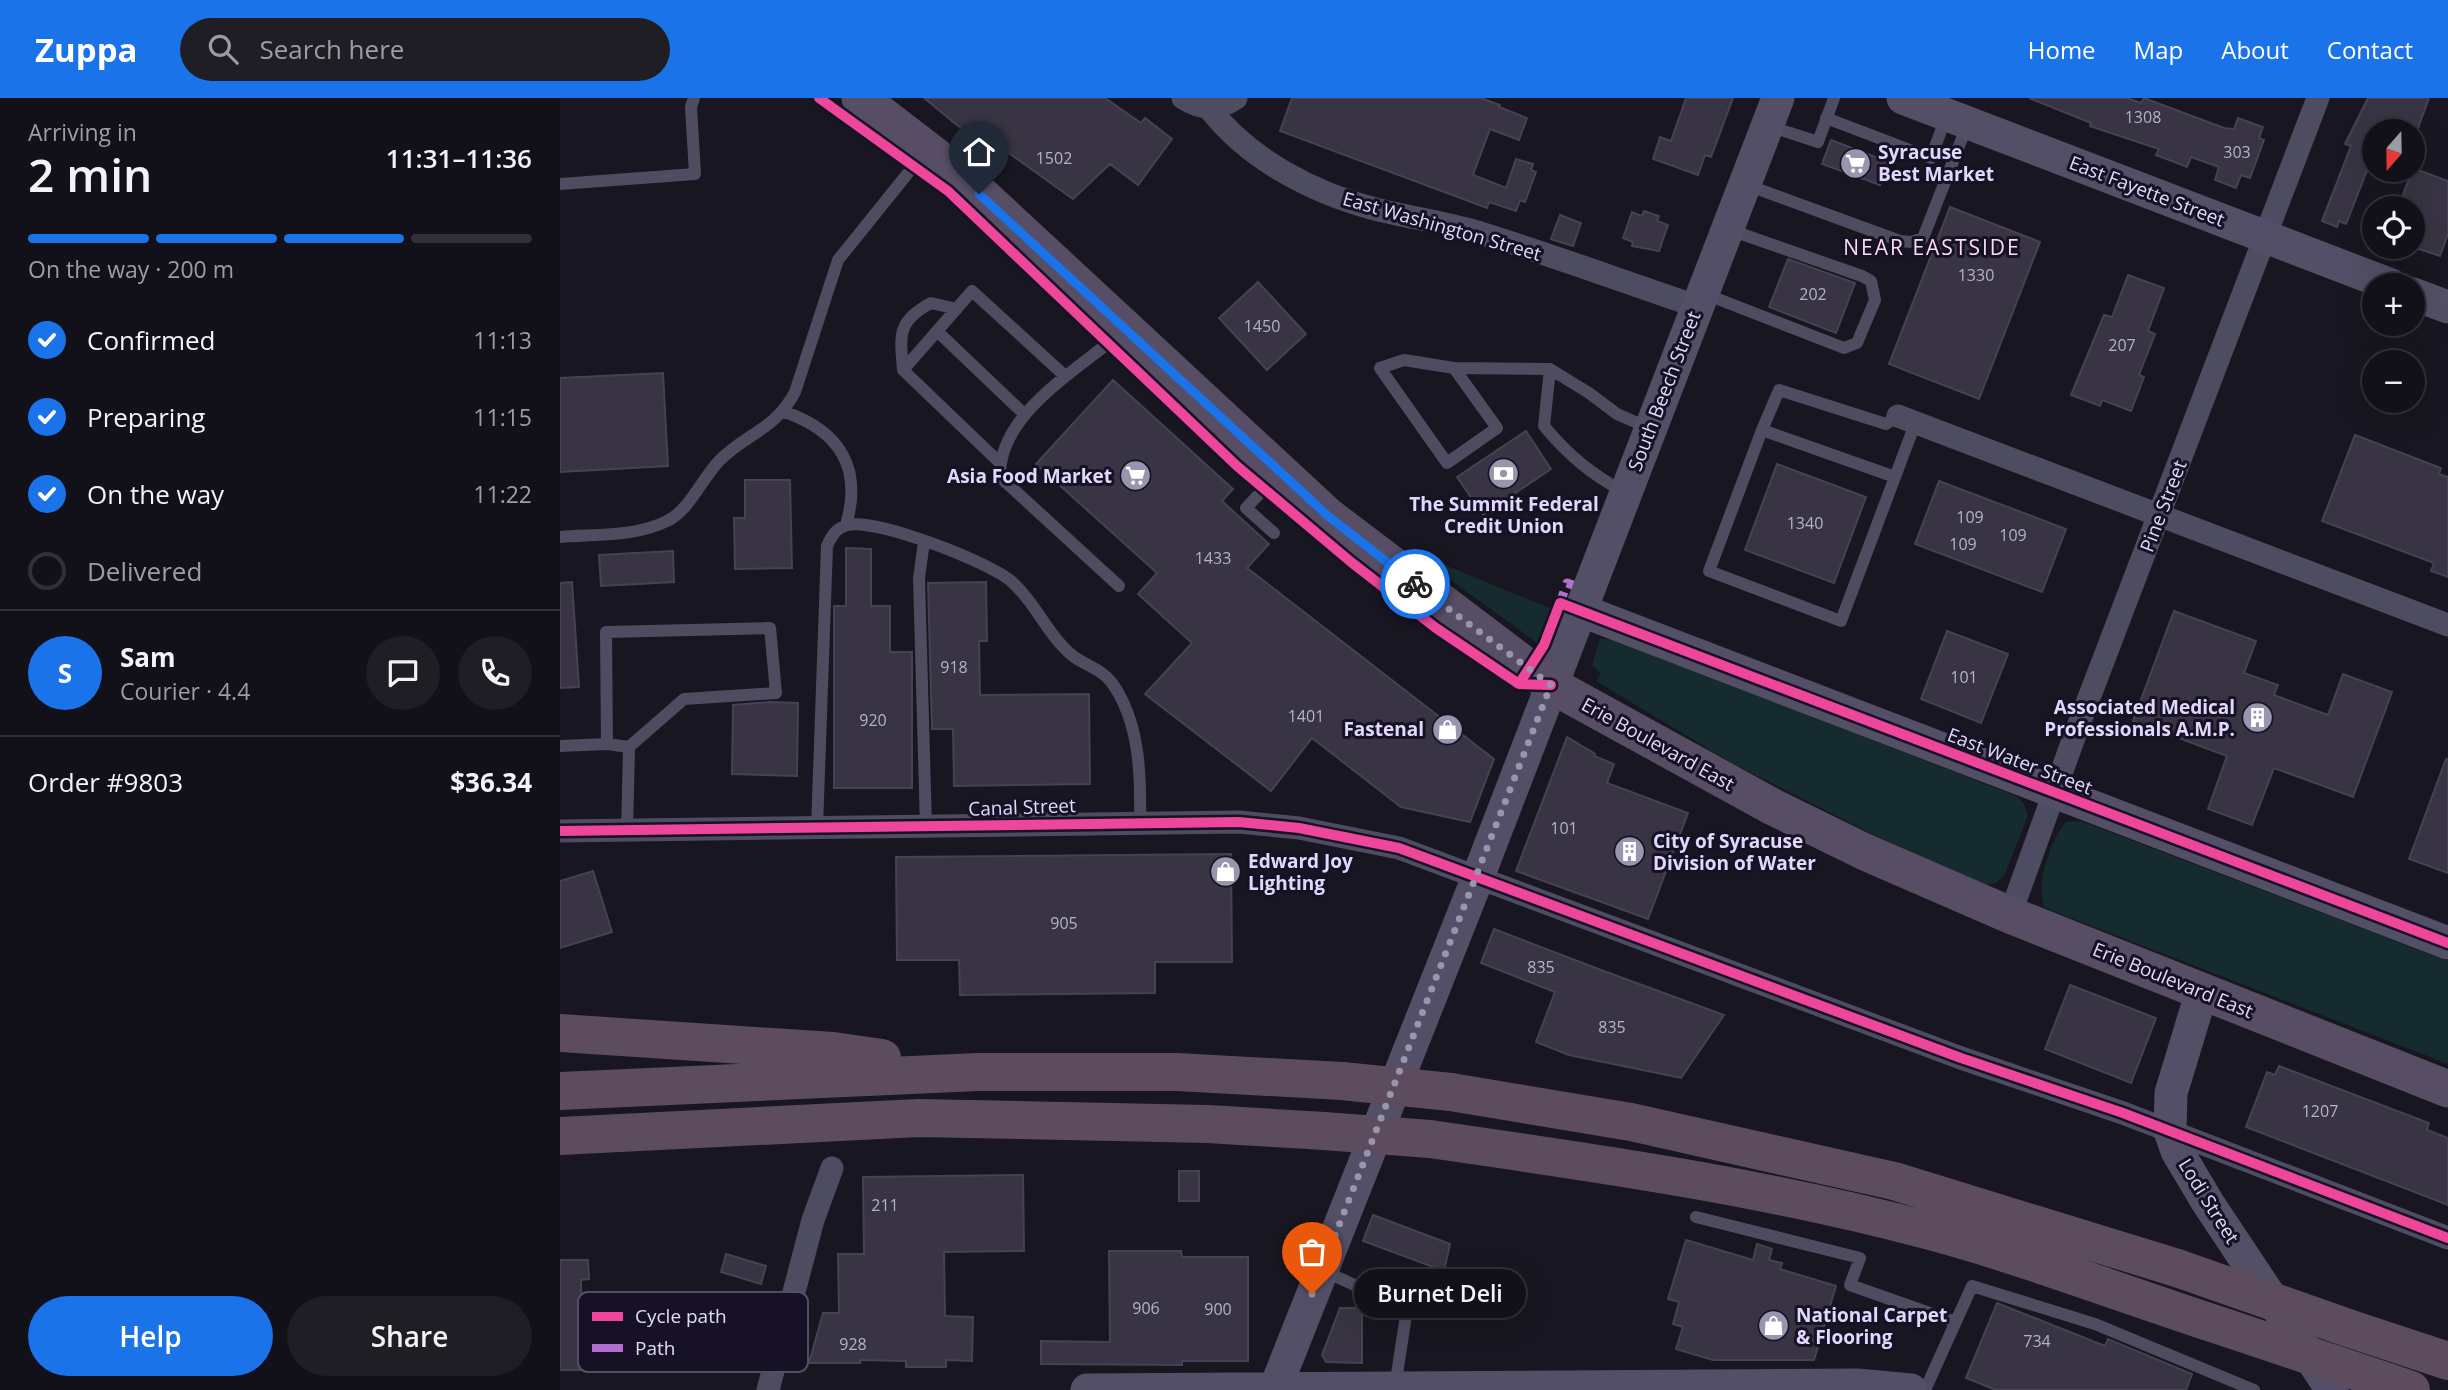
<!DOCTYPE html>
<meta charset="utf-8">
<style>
:root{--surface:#121018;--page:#1f1e25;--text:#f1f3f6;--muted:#9c9da2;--line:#313037;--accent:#1a73e8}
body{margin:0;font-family:"Open Sans",sans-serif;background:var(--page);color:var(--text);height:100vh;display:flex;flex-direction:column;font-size:26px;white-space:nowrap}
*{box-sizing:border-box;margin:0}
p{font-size:23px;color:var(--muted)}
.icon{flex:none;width:38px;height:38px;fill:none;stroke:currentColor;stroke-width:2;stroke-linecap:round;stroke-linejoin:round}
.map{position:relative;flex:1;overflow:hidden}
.panel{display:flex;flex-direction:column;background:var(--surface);width:560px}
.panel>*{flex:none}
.needle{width:46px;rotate:200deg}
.fabs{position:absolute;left:1802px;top:21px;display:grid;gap:14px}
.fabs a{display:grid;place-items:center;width:63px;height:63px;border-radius:50%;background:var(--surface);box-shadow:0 7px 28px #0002,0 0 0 2px var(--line);font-size:35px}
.pin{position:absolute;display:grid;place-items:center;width:60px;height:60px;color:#fff;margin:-72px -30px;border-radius:50% 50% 50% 0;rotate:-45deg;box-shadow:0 0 7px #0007}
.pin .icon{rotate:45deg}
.courier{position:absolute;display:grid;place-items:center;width:70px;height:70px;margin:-35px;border:5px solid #1a73e8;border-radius:50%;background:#fff;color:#222;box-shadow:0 2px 9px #0007}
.bubble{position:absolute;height:49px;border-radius:24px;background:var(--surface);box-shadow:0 7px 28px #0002,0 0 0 2px var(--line);font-size:23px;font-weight:600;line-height:49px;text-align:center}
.headline em{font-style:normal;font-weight:600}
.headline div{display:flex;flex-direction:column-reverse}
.headline{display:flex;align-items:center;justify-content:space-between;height:119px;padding:0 28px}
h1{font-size:46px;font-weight:600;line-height:52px}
.bar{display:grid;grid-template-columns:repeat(4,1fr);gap:10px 7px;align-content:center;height:84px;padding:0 28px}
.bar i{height:9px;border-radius:5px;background:var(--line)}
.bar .current{background:var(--accent)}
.bar p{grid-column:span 4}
.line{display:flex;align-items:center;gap:18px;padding:0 28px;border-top:2px solid var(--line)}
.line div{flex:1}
.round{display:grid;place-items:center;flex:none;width:74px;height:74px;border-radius:37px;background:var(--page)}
ol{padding:0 28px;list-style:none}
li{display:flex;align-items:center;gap:21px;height:77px}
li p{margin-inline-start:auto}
li .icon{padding:7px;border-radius:50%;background:var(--accent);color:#fff;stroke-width:4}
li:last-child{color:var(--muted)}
li i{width:38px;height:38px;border:4px solid var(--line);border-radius:50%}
.primary-button{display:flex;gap:14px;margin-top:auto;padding:14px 28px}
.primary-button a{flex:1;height:80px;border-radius:42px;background:var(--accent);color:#fff;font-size:28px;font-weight:600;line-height:80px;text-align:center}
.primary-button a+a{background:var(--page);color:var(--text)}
header{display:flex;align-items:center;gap:42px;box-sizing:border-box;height:98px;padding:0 35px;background:var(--accent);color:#fff}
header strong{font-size:33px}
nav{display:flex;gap:38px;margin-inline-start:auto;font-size:24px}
.search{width:490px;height:63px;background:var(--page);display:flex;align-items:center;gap:18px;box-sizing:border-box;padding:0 24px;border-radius:38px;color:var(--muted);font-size:26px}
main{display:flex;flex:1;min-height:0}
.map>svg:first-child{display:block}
.green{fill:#152b2d}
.building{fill:#383443;stroke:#464153;stroke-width:2}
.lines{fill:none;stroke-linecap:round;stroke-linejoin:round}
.lane{stroke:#4e4c60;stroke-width:12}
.street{stroke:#4e4c60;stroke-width:23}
.secondary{stroke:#524f66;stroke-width:33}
.primary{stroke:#574d64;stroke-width:37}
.highway{stroke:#5d4c5e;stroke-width:38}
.highway-bridge{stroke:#5d4c5e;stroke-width:38}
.quiet{stroke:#b36fd0;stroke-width:9;stroke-dasharray:18 9;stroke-linecap:butt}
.cycleway-casing{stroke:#161125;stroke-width:15}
.cycleway{stroke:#ed469a;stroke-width:10}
.done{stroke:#9a95af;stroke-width:7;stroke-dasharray:0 12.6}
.route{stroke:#1a73e8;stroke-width:9}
.labels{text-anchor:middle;stroke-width:6;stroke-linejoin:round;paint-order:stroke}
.number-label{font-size:16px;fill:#b6b0ce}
.poi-label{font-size:19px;font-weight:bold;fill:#e0d9fc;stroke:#161125;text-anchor:start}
.street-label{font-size:19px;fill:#e0d9fc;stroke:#161125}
.neighbourhood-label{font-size:21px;letter-spacing:2px;fill:#fcdbed;stroke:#161125}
.key{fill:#161125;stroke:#534d66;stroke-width:2}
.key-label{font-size:19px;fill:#e0d9fc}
</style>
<header>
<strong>Zuppa</strong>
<div class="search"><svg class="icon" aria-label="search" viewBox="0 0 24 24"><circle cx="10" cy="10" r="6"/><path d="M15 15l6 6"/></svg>Search here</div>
<nav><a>Home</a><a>Map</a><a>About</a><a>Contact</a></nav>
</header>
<main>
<section class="panel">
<div class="headline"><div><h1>2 min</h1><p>Arriving in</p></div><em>11:31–11:36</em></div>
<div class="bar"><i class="current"></i><i class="current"></i><i class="current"></i><i></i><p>On the way · 200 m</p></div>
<ol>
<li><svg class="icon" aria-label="check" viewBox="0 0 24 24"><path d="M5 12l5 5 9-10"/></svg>Confirmed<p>11:13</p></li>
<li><svg class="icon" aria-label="check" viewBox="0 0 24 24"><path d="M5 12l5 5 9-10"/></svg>Preparing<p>11:15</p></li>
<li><svg class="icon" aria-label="check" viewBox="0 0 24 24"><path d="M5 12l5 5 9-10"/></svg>On the way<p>11:22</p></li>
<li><i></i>Delivered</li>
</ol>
<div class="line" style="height:126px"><b class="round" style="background:var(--accent);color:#fff">S</b><div><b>Sam</b><p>Courier · 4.4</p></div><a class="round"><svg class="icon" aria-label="chat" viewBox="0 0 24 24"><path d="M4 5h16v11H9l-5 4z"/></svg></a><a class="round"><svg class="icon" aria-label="phone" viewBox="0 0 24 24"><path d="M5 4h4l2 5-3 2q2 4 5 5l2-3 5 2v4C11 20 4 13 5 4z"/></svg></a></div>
<div class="line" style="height:91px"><div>Order #9803</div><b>$36.34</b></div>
<div class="primary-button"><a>Help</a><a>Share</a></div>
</section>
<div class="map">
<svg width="1888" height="1292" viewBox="0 0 1888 1292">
<rect width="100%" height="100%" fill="#181620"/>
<path class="green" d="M 849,452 L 994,512 L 980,547 Z
M 1040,541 L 1053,541 L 1456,698 L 1464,706 L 1468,718 L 1444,778 L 1436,785 L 1424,787 L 1314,737 L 1172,665 L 1036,583 L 1041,575 L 1032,568 Z
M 1521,723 L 1888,863 L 1888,966 L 1485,810 C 1474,791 1491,740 1506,724 Z"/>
<path class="building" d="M 364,0 L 545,0 L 581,25 L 585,20 L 612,41 L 578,87 L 550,66 L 513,101 L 418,33 L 413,40 Z
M 732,0 L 921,0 L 940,7 L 939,9 L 967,20 L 959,42 L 930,31 L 913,77 L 946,90 L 956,61 L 973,66 L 971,72 L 976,74 L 965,104 L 960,102 L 956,113 L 929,104 L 927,110 L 720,33 Z
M 1126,0 L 1173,0 L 1151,59 L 1145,57 L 1138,77 L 1093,61 L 1100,39 L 1111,43 Z
M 1469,0 L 1567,0 L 1581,5 L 1584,0 L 1664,30 L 1674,31 L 1678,20 L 1703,29 L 1699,40 L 1704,42 L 1690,80 L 1681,77 L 1676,90 L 1655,82 L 1659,69 L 1631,59 L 1627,69 L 1596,57 L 1599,51 L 1530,28 L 1531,25 Z
M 1808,0 L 1869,0 L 1857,33 L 1815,33 L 1815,52 L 1786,126 L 1779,123 L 1777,129 L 1762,123 L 1791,48 L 1785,46 Z
M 1271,42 L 1329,64 L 1320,87 L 1262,66 Z
M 1853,70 L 1888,83 L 1888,136 L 1880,158 L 1853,149 L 1853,110 L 1838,110 Z
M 1390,109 L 1480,144 L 1419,301 L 1329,266 Z
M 1084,113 L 1099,118 L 1097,123 L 1108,127 L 1099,153 L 1072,148 L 1073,144 L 1063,140 L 1072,114 L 1082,118 Z
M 1000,117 L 1021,125 L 1013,148 L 991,141 Z
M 1228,161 L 1295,185 L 1276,235 L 1209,209 Z
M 1568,177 L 1604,190 L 1588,233 L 1595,236 L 1579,277 L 1584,279 L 1571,313 L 1542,302 L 1540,308 L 1511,297 L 1544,217 L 1552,219 Z
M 698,184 L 746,236 L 707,272 L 659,220 Z
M 103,275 L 108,368 L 0,374 L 0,280 Z
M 553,282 L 673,391 L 662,403 L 709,446 L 687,470 L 934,661 L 910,724 L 841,709 L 752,640 L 711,693 L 585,596 L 632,545 L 578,496 L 597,475 L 476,366 Z
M 966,333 L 991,371 L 923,417 L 897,379 Z
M 1795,337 L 1881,370 L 1879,376 L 1888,379 L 1888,479 L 1871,473 L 1874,465 L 1762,423 Z
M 1217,366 L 1306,399 L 1274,485 L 1185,452 Z
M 185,382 L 230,382 L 232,470 L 175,471 L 174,420 L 185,420 Z
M 1379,383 L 1506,431 L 1482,494 L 1355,446 Z
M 286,450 L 311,451 L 311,508 L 330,508 L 330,554 L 352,554 L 352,690 L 274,690 L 274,508 L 286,508 Z
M 113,453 L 114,484 L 41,488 L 39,457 Z
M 12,484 L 19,589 L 0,590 L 0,485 Z
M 426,484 L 427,543 L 419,543 L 420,597 L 529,596 L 530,686 L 394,688 L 393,631 L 372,631 L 368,485 Z
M 1614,513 L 1696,543 L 1684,575 L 1718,587 L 1714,597 L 1768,617 L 1783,576 L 1832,594 L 1793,699 L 1714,670 L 1692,727 L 1648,711 L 1667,658 L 1573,623 Z
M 1387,533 L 1448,556 L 1421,625 L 1361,601 Z
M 210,604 L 238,605 L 237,678 L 172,676 L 173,607 Z
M 1007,639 L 1035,656 L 1034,658 L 1054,666 L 1047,685 L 1128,715 L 1088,821 L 956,773 Z
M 1886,661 L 1888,661 L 1888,775 L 1849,761 Z
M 671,756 L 672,864 L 595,864 L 595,895 L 400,897 L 399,862 L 337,862 L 336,759 Z
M 33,773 L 52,834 L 0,850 L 0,783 Z
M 934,831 L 1041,872 L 1164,917 L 1121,980 L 1009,957 L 976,944 L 995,894 L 921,865 Z
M 1510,887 L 1596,920 L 1571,985 L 1485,951 Z
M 1719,968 L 1869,1025 L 1867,1032 L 1888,1040 L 1888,1107 L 1686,1029 L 1707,974 L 1715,977 Z
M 619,1073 L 639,1073 L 639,1103 L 619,1103 Z
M 463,1077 L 464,1153 L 384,1154 L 385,1218 L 413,1219 L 412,1263 L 386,1262 L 386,1269 L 346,1269 L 346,1263 L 300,1262 L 300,1265 L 249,1265 L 263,1215 L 279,1215 L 278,1156 L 304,1156 L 303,1079 Z
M 813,1117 L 890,1146 L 884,1173 L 803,1143 Z
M 1126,1142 L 1193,1162 L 1197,1146 L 1212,1151 L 1209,1162 L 1222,1165 L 1220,1171 L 1276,1188 L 1254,1262 L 1153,1262 L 1116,1251 L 1123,1229 L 1113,1226 L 1119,1204 L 1108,1201 Z
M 549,1153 L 621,1153 L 622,1159 L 688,1159 L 688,1263 L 622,1263 L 622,1267 L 481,1266 L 481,1243 L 550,1244 Z
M 166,1156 L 206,1168 L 201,1186 L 161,1174 Z
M 0,1162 L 28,1162 L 29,1181 L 21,1182 L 23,1272 L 0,1272 Z
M 1437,1205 L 1545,1248 L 1548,1241 L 1632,1276 L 1626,1292 L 1436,1292 L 1406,1280 Z
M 780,1210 L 802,1210 L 802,1265 L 766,1264 L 762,1257 Z"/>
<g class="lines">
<path class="lane" d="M 1266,20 L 1371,60 L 1386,19
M 1209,28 L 1258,44 L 1274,0
M 0,86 L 135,76 L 131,9 L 134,0
M 1187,87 L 1340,143 L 1352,144 L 1363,140 L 1408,25
M 1145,196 L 1284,250 L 1297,245 L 1315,202 L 1311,183 L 1302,178 L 1170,132
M 377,233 L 465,317
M 894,270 L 937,330 L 887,365 L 820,270 L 844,262 L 894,270 L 990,271 L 1029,295 L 1057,316 L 1089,330
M 990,271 L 984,328 C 1008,357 1031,376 1064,394
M 343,272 C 340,237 337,223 371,205 L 397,211
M 225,314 C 279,333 303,369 286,427
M 1338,318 L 1326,326 L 1219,292 L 1202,332 L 1335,379 L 1355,326
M 1202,332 L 1149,473 L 1281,523 L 1335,379
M 439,364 L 343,272 L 412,193 L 504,277
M 714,435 L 686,410 L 717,377
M 0,439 C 34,436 76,439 107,423 C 130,412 142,380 160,362 C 187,335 215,332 235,294 L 278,162 L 365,54
M 364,444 L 359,480 L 366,729
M 559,488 L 440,379 C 438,314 522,270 564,232
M 47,646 L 46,534 L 210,530 L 216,595 L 124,601 L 69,649
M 0,648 L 47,646 L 69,649 L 67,733
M 257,730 L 267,448 C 272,437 276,430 288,427 C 316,420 430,464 452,484 C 476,505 488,538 513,558 C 526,568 542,571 552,585 C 580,624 581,679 580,724
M 1136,1119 L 1300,1160 L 1290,1187 L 1395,1224
M 764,1173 L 847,1211 L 835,1289
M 1365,1292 L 1412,1188 L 1535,1226 L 1694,1292"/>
<path class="street" d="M 623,0 C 641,12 659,12 676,0
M 649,10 C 688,61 753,95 815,111 C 847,119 881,124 914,133 C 989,156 1062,183 1136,208
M 1338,318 L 1888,527
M 0,733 L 679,724 L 739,730 L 839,750 L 1401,960 L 1563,1015 L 1888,1140
M 1450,817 L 1516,634 L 1758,0
M 208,1292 L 253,1122 L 272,1070"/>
<path class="secondary" d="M 1343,0 L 1831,187
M 1853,196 L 1888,209
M 1020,512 L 1888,845
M 1642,893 L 1611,995 L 1610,1033 L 1617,1053 L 1648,1105 L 1772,1292
M 715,1291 L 918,779 L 1218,0
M 527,1292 L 1297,1287 L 1351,1292"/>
<path class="primary" d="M 300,0 L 400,77 L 768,418 L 991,587 L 1213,709 L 1305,754 L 1450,817 L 1888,991"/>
<path class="highway" d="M 0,935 L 273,953 L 322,960
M 0,993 L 418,974 L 617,974 L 782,983
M 891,994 L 1071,1024 L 1334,1083 L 1617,1170
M 0,1038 L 359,1020 L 648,1026 L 764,1033
M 870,1041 C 1038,1065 1205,1089 1370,1133 C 1470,1160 1568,1198 1667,1230
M 1788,1230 L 1888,1263
M 1828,1284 L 1851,1292"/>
<path class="highway-bridge" d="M 782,983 L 891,994
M 764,1033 L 870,1041
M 1617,1170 L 1788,1230
M 1667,1230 L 1828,1284"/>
<path class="quiet" d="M 998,511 L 1007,485 L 1013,487"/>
<defs>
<path id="cycleway" d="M 259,0 L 388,93 L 677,368 L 791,464 L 876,530 L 959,586 L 991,587
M 959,586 L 984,547 L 1000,505 L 1888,845
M 0,733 L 679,724 L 739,730 L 839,750 L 1401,960 L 1563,1015 L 1888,1140"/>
</defs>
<use href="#cycleway" class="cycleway-casing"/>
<use href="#cycleway" class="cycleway"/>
</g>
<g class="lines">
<path class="done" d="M 752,1196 L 991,587 L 855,486"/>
<path class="route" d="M 419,96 L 768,418 L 855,486"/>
</g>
<defs>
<symbol id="supermarket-disc" viewBox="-11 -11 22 22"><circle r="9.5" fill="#9a95af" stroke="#161125"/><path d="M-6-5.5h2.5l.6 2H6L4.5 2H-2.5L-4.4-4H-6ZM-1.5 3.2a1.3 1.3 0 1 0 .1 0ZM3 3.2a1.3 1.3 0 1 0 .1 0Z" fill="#fff"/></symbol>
<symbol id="bank-disc" viewBox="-11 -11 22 22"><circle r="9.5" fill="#9a95af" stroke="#161125"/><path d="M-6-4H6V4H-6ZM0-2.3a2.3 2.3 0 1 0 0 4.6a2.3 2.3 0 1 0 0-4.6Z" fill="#fff"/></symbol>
<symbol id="building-disc" viewBox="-11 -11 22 22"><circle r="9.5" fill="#9a95af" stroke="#161125"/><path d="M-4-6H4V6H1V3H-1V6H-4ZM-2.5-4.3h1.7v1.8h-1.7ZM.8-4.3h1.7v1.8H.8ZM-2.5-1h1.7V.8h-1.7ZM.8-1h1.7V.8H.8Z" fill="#fff"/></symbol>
<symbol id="shop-disc" viewBox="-11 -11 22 22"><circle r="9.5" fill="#9a95af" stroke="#161125"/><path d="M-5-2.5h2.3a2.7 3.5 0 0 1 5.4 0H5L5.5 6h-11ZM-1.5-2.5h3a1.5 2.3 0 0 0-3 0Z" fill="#fff"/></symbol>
</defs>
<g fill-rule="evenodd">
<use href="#supermarket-disc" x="1278" y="48" width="35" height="35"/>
<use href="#bank-disc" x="926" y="358" width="35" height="35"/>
<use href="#supermarket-disc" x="558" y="360" width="35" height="35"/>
<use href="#building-disc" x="1680" y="602" width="35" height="35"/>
<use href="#shop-disc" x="870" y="614" width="35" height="35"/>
<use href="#building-disc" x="1052" y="736" width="35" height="35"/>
<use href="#shop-disc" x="648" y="756" width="35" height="35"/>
<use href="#shop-disc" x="1196" y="1210" width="35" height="35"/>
</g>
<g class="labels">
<g class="number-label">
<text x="1583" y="25">1308</text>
<text x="1677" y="60">303</text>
<text x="494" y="66">1502</text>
<text x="1416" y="183">1330</text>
<text x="1253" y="202">202</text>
<text x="702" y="234">1450</text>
<text x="1562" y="253">207</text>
<text x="1410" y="425">109</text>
<text x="1245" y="431">1340</text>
<text x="1453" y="443">109</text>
<text x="1403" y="452">109</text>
<text x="653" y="466">1433</text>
<text x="394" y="575">918</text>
<text x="1404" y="585">101</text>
<text x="746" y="624">1401</text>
<text x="313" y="628">920</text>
<text x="1004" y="736">101</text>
<text x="504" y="831">905</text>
<text x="981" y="875">835</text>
<text x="1052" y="935">835</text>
<text x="1760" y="1019">1207</text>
<text x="325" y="1113">211</text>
<text x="586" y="1216">906</text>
<text x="658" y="1217">900</text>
<text x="1477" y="1249">734</text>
<text x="293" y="1252">928</text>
</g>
<g class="poi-label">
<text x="1318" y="61">Syracuse<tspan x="1318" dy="22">Best Market</tspan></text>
<text x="552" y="385" text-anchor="end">Asia Food Market</text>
<text x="944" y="413" text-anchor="middle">The Summit Federal<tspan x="944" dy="22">Credit Union</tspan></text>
<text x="1675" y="616" text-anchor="end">Associated Medical<tspan x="1675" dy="22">Professionals A.M.P.</tspan></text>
<text x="864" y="638" text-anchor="end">Fastenal</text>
<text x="1093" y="750">City of Syracuse<tspan x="1093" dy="22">Division of Water</tspan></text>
<text x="688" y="770">Edward Joy<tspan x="688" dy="22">Lighting</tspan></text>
<text x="1236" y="1224">National Carpet<tspan x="1236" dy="22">&amp; Flooring</tspan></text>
</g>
<g class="street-label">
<text transform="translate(1587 93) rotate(21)" y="7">East Fayette Street</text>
<text transform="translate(882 128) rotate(16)" y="7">East Washington Street</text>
<text transform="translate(1104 293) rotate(-69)" y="7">South Beech Street</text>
<text transform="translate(1603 408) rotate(-69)" y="7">Pine Street</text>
<text transform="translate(1098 646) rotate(29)" y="7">Erie Boulevard East</text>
<text transform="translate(1460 663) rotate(21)" y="7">East Water Street</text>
<text transform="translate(462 709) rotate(-2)" y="7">Canal Street</text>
<text transform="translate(1613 882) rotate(22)" y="7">Erie Boulevard East</text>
<text transform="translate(1649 1103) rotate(58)" y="7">Lodi Street</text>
</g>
<g class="neighbourhood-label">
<text x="1372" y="157">NEAR EASTSIDE</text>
</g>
</g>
<rect x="18" y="1194" width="230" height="80" rx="10" class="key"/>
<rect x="32" y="1214" width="31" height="9" fill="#ed469a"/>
<rect x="32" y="1246" width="31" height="8" fill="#b36fd0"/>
<g class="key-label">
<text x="75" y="1225">Cycle path</text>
<text x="75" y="1257">Path</text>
</g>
</svg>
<div class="fabs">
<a><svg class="needle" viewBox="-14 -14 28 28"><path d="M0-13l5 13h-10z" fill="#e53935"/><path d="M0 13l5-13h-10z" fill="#9c9da2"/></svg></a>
<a><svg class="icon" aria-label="locate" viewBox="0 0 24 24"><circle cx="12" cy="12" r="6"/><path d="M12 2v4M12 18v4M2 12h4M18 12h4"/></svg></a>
<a>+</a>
<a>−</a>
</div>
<div class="pin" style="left:752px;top:1196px;background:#ea580c"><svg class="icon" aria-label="bag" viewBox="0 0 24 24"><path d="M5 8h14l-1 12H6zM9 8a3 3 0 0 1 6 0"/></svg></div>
<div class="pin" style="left:419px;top:96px;background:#1f2937"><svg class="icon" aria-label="home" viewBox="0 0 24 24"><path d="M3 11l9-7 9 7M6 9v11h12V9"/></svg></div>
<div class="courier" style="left:855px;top:486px"><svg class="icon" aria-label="bike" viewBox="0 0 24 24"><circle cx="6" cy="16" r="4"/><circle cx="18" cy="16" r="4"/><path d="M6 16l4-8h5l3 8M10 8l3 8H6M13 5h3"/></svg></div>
<div class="bubble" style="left:794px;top:1171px;width:172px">Burnet Deli</div>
</div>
</main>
